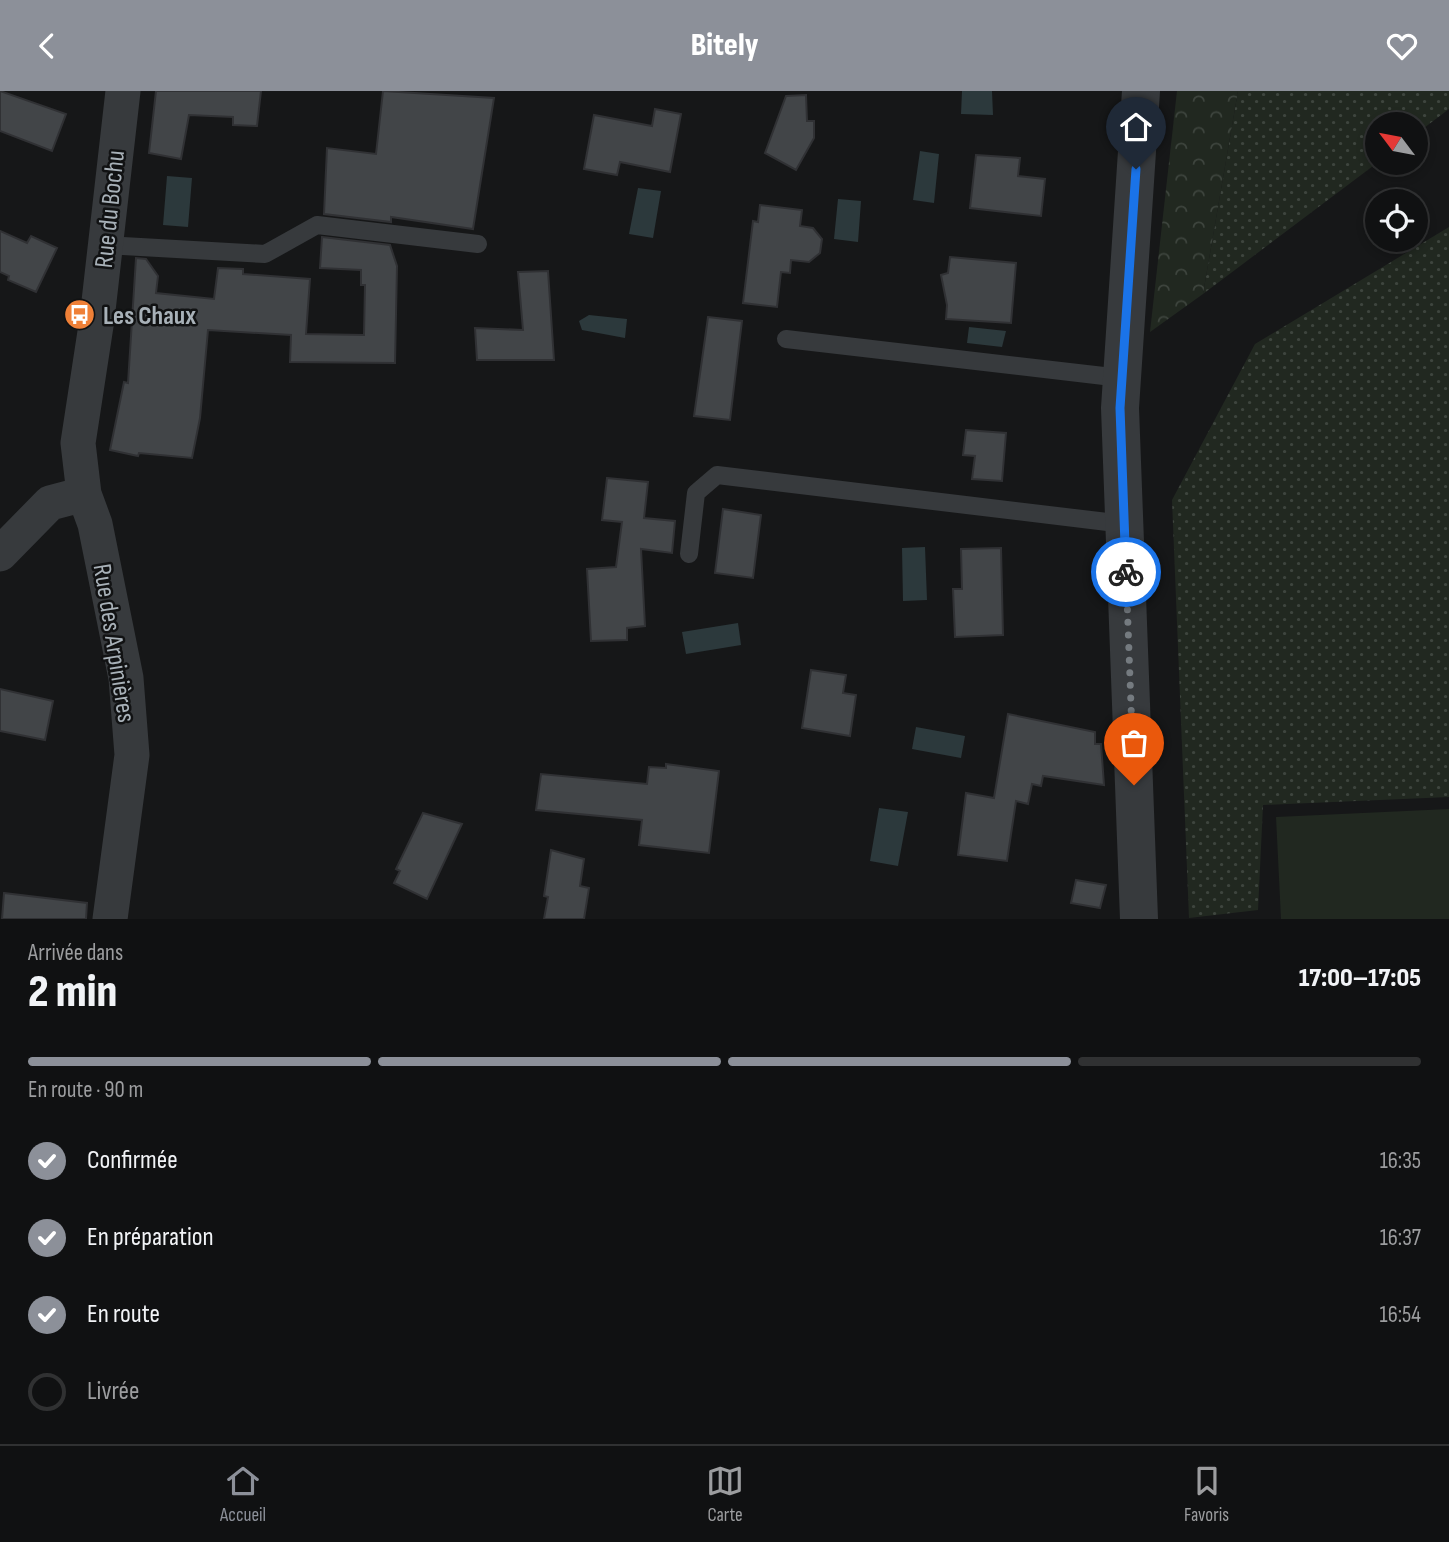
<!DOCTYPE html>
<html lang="fr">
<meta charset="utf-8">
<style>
:root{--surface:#101112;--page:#1e1f20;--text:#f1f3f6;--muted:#9c9d9f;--line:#303132;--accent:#8c9099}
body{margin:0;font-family:"Sofia Sans Condensed",sans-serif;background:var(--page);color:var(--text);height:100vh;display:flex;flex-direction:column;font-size:26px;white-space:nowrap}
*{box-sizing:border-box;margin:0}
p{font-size:23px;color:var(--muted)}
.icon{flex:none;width:38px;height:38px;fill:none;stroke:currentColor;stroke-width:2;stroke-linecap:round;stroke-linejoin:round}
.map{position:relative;height:828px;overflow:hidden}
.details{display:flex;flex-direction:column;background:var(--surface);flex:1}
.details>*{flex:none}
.needle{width:46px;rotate:302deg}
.tools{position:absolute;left:1365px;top:21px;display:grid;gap:14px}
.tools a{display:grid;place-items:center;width:63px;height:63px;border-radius:50%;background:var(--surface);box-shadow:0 4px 10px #0003,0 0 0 2px var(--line);font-size:35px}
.pin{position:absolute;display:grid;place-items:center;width:60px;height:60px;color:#fff;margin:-72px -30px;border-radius:50% 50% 50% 0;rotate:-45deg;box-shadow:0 0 7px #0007}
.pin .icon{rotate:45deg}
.courier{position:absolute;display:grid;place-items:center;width:70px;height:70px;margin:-35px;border:5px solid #1a73e8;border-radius:50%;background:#fff;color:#222;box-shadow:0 2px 9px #0007}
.headline em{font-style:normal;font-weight:800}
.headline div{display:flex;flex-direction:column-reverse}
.headline{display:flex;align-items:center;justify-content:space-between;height:119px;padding:0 28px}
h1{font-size:46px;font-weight:800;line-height:52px}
.bar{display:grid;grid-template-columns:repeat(4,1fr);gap:10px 7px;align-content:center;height:84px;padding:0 28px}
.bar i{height:9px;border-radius:5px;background:var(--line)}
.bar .active{background:var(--accent)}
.bar p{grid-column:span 4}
ol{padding:0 28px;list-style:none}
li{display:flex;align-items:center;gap:21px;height:77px}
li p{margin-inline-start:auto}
li .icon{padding:7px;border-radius:50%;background:var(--accent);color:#fff;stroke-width:4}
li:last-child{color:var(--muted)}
li i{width:38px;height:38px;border:4px solid var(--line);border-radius:50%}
header{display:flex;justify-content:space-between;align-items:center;height:91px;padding:0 28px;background:var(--accent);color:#fff;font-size:32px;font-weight:800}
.tab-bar{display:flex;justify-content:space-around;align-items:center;height:98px;border-top:2px solid var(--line);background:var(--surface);font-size:19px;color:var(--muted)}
.tab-bar a{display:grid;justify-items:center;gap:4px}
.tab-bar .active{color:var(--accent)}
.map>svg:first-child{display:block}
.grass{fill:url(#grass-dots)}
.forest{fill:url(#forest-crowns)}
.pitch{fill:#212820}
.water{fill:#2c393c}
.building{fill:#424548;stroke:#303134;stroke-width:2}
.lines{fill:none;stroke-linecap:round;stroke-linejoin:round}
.service{stroke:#373a3d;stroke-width:18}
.minor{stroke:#373a3d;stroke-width:35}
.tertiary{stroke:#373a3d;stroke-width:38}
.done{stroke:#757b80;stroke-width:7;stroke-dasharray:0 12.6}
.route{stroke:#1a73e8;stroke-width:9}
.labels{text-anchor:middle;stroke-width:5;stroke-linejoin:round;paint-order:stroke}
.street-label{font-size:26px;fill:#a8b1b8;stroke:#111213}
.poi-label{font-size:26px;font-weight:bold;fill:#a8b1b8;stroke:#111213;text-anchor:start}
</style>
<header><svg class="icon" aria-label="back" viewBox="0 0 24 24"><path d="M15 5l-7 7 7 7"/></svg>Bitely<svg class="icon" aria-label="heart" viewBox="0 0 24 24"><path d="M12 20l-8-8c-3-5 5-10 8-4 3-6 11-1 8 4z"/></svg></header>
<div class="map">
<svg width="1449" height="828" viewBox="0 0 1449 828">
<defs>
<pattern id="grass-dots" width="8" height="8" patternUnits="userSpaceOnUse" patternTransform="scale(1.75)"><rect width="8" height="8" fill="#212820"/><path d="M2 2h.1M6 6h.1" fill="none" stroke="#3e453e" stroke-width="1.8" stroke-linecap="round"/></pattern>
<pattern id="forest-crowns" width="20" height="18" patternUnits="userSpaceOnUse" patternTransform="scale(1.75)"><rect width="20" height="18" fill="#212820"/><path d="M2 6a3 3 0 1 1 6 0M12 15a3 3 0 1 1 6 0" fill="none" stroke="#3e453e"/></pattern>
</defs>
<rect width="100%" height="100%" fill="#161718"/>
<path class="grass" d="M 1238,0 L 1449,0 L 1449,18 L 1416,43 L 1416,33 L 1377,33 L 1377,72 L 1203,203 Z
M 1449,136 L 1449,706 L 1263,714 L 1258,819 L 1189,827 L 1172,409 L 1255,253 Z"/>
<path class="forest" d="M 1177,0 L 1238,0 L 1203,203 L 1150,241 Z"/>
<path class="pitch" d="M 1449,718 L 1449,828 L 1281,828 L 1276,726 Z"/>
<path class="water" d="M 962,0 L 992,0 L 993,24 L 961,23 Z
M 920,60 L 939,63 L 934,112 L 913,109 Z
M 167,85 L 192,87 L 188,136 L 163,134 Z
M 638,97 L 661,100 L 653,147 L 629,143 Z
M 838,108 L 861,110 L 858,151 L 834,148 Z
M 589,224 L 627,228 L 625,247 L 582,239 L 579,230 Z
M 969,236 L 1006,240 L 1002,256 L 967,252 Z
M 925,456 L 927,509 L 903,510 L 902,457 Z
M 738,532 L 741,554 L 686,563 L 682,541 Z
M 916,636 L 965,645 L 961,667 L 912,658 Z
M 879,717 L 908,721 L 898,775 L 870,770 Z"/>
<path class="building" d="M 0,0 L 66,23 L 52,60 L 0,40 Z
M 156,0 L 261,0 L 257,35 L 233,34 L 233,26 L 189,24 L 181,68 L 149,62 Z
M 383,0 L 494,7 L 473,138 L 391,126 L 391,131 L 324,123 L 327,57 L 376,63 Z
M 806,4 L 807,30 L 814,30 L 814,47 L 796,79 L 765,62 L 786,5 Z
M 655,18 L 681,23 L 670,81 L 620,71 L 617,84 L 584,78 L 594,24 L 652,35 Z
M 976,64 L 1020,67 L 1018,85 L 1045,88 L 1041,125 L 970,117 Z
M 760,114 L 802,119 L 800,135 L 813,137 L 822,148 L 820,162 L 809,171 L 791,169 L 790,182 L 781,181 L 777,216 L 743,212 L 753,130 L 758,131 Z
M 0,140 L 27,152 L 31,145 L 57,157 L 36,201 L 8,189 L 9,185 L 0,181 Z
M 322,146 L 390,154 L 397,175 L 395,272 L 290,271 L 291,244 L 208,239 L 200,327 L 192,367 L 139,362 L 138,365 L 110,359 L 124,291 L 128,292 L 136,167 L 146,168 L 158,185 L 156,202 L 214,208 L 218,177 L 243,178 L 243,183 L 310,188 L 306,243 L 364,244 L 365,194 L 361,194 L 361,179 L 320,177 Z
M 950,166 L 1016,172 L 1011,232 L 946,228 L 947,214 L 941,184 L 948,182 Z
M 548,180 L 554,269 L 477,269 L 475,237 L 523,239 L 518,181 Z
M 708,226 L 742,230 L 730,329 L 694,325 Z
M 966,339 L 1006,342 L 1002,390 L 972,388 L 975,365 L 963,364 Z
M 607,387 L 648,391 L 644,427 L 675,430 L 672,462 L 641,458 L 645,535 L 627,537 L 627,549 L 591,550 L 587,478 L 616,476 L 622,431 L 602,429 Z
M 723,418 L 761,424 L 753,487 L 715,482 Z
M 1001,457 L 1003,544 L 955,546 L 953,498 L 962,498 L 961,458 Z
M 811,579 L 846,584 L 843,602 L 856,604 L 850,645 L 802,637 Z
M 0,598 L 53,610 L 45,649 L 0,640 Z
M 1008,623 L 1095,641 L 1095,653 L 1101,653 L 1104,694 L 1043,685 L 1041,695 L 1032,693 L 1028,713 L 1016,710 L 1007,770 L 958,764 L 966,702 L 994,707 Z
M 666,673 L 719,680 L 709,762 L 639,754 L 642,729 L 536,719 L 541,683 L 647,693 L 649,676 L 666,677 Z
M 423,722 L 462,733 L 427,808 L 394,792 L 400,780 L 396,778 Z
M 551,759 L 584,768 L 580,795 L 589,797 L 584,828 L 544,828 L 548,806 L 544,805 Z
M 1076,789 L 1106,794 L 1100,817 L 1071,812 Z
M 4,802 L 87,812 L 86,828 L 2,828 Z"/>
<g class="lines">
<path class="service" d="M 105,154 L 265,163 L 317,134 L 478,153
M 786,248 L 1121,287
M 689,463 L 696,402 L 717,384 L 1124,433"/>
<path class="minor" d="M 0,463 L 50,412 L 84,403
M 110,828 L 132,664 L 126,587 L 95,433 L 84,403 L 78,352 L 97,228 L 123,0"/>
<path class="tertiary" d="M 1139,828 L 1120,317 L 1141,0"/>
</g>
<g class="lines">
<path class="done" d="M 1126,481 L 1134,694"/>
<path class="route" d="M 1126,481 L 1120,317 L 1136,78"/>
</g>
<defs>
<symbol id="bus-disc" viewBox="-11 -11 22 22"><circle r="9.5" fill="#ef8037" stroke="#111213"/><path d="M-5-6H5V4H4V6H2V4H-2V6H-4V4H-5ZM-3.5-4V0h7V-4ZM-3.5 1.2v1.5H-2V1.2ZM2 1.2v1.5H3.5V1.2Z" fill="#fff"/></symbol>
</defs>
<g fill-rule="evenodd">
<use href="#bus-disc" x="62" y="206" width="35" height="35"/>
</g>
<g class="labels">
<g class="street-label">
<text transform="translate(109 118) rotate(-84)" y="9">Rue du Bochu</text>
<text transform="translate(115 552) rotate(81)" y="9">Rue des Arpinières</text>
</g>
<g class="poi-label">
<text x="103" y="233">Les Chaux</text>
</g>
</g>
</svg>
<div class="tools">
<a><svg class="needle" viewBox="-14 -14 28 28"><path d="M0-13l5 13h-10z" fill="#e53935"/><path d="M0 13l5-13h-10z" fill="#9c9d9f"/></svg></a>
<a><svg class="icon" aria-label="locate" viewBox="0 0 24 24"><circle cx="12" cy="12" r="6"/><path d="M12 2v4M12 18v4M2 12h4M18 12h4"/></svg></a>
</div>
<div class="pin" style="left:1134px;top:694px;background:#ea580c"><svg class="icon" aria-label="bag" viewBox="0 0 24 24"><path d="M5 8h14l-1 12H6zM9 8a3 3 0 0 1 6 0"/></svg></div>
<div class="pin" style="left:1136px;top:78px;background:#1f2937"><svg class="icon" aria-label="home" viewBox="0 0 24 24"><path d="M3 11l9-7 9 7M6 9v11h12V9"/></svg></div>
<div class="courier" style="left:1126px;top:481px"><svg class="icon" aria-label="bike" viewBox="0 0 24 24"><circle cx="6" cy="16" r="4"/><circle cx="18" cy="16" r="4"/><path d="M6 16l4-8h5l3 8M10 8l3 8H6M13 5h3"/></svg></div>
</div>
<section class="details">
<div class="headline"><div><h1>2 min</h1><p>Arrivée dans</p></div><em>17:00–17:05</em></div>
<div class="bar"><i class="active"></i><i class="active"></i><i class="active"></i><i></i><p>En route · 90 m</p></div>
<ol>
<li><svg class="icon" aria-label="check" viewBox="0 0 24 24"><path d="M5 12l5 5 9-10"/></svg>Confirmée<p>16:35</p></li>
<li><svg class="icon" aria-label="check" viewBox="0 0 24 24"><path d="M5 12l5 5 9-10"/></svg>En préparation<p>16:37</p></li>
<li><svg class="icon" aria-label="check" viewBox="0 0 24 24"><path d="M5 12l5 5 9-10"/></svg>En route<p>16:54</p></li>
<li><i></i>Livrée</li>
</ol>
</section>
<nav class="tab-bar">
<a class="active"><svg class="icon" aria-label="home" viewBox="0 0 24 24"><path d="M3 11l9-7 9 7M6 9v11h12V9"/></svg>Accueil</a>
<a><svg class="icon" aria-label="map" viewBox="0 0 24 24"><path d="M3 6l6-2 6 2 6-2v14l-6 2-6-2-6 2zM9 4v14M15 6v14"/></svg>Carte</a>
<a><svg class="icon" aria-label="saved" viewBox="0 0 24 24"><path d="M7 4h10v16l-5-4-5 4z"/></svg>Favoris</a>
</nav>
